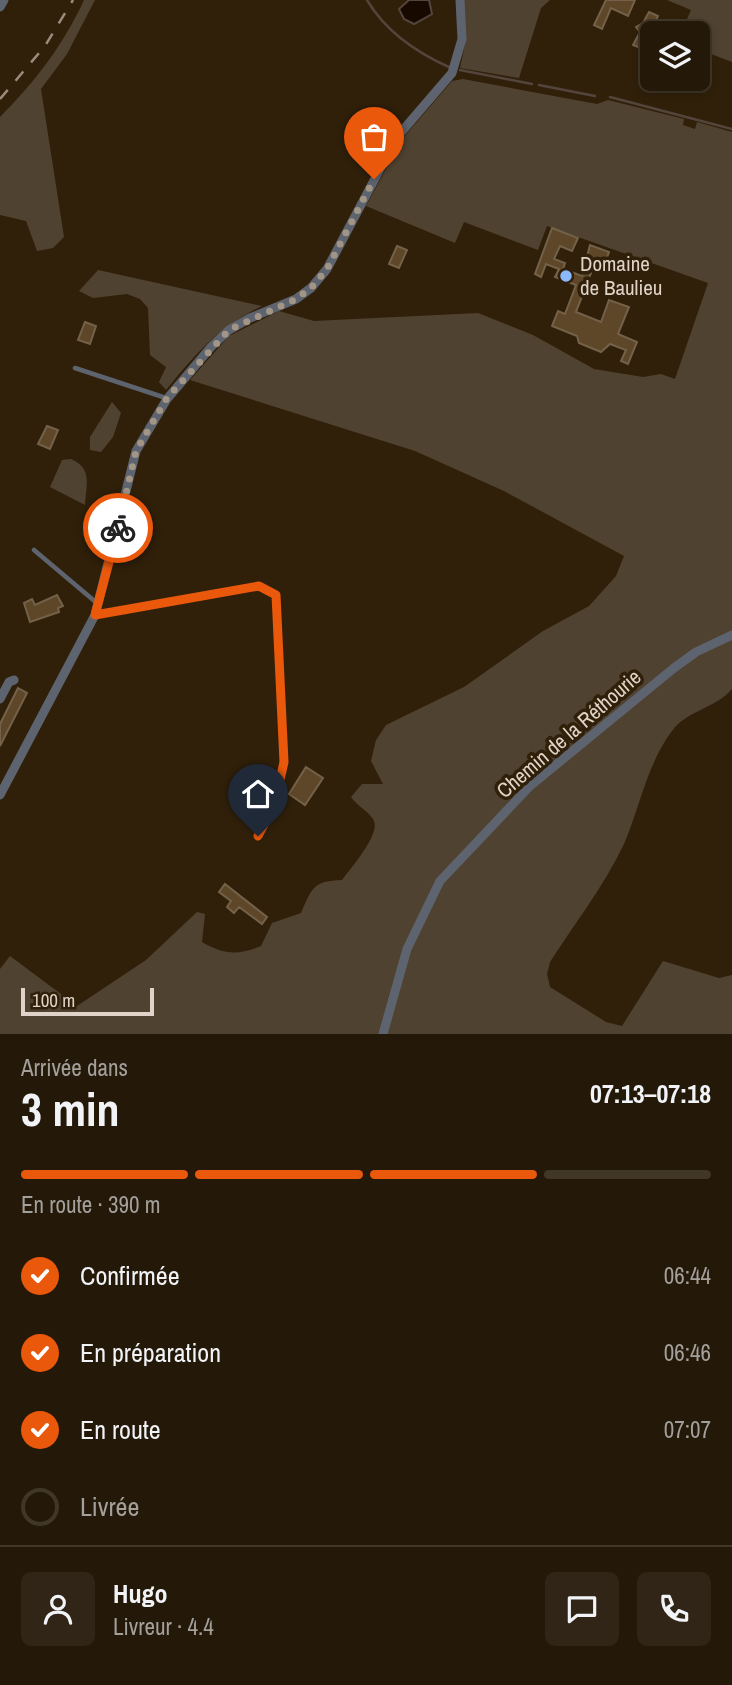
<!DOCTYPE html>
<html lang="fr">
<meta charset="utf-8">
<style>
:root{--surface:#241808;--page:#302516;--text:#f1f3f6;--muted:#a3a09c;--line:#413729;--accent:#ea580c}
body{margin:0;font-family:"Archivo Narrow",sans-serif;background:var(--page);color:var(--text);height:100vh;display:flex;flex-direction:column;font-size:26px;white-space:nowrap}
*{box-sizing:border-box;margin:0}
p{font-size:23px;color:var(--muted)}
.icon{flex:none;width:38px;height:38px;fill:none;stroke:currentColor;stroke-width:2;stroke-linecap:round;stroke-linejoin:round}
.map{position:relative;height:1034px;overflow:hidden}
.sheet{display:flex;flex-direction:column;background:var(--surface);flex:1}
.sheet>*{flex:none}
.buttons{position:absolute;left:640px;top:21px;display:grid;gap:14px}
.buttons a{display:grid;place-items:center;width:70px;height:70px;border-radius:10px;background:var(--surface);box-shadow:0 4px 10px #0003,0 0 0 2px var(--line);font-size:35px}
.scale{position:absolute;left:21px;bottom:18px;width:133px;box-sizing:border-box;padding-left:7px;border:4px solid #dfd4c7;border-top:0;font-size:19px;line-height:24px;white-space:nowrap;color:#dfd4c7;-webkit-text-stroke:5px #30200a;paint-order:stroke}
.pin{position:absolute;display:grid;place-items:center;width:60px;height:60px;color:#fff;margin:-72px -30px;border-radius:50% 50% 50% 0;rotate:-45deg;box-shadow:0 0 7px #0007}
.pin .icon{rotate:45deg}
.courier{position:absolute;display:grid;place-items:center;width:70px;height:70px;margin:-35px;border:5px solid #ea580c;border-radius:50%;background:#fff;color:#222;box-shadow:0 2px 9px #0007}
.headline em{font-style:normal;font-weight:700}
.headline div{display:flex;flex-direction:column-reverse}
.headline{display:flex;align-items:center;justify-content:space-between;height:119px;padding:0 21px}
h1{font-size:46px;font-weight:700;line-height:52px}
.bar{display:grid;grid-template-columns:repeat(4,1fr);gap:10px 7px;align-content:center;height:84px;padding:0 21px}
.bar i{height:9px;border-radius:5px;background:var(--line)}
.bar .active{background:var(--accent)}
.bar p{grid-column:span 4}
.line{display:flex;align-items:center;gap:18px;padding:0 21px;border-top:2px solid var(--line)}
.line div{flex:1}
.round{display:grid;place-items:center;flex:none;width:74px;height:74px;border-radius:10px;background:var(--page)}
ol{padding:0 21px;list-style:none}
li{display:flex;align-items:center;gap:21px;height:77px}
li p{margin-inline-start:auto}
li .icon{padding:7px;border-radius:50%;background:var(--accent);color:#fff;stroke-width:4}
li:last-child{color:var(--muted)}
li i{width:38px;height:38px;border:4px solid var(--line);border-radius:50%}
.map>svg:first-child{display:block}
.green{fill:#504231}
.water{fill:#170800;stroke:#53453c;stroke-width:2}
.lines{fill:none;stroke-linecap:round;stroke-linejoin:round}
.stream{stroke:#53453c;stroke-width:2.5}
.building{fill:#5e4728;stroke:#736149;stroke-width:2}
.lane{stroke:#5d646f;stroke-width:4.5}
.street{stroke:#5d646f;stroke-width:9}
.rail{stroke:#9a8d7d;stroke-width:2.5;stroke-dasharray:12 12;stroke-linecap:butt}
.done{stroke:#a29585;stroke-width:7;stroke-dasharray:0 12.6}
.route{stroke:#ea580c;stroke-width:9}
.poi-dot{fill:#8cb9fc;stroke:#30200a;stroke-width:2.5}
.labels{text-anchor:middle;stroke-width:7;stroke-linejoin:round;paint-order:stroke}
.poi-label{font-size:21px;fill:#dfd4c7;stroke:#30200a;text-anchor:start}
.street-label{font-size:21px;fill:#dfd4c7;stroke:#30200a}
</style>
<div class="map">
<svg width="732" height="1034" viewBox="0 0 732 1034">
<rect width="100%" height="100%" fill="#30200a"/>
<path class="green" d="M 84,0 L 95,0 L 67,54 L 41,89 L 64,237 L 53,248 L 37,251 L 26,221 L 0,215 L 0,117 C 34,83 64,44 84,0 Z
M 463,0 L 550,0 L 541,8 L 519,78 L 460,68 L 466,39 Z
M 667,0 L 732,0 L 732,62 L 698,49 L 698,33 L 681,33 L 691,10 Z
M 463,79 L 597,104 L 608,100 L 684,119 L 683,125 L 695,129 L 697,122 L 732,132 L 732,689 C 715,709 687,710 672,731 C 647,764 640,807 624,844 C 604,886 575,923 550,962 L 547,974 L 550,987 L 606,1022 L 622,1026 L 663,961 L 719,978 L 732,975 L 732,1034 L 0,1034 L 0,969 L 10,956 L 77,1006 L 146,960 L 197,912 L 205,914 L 202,942 C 223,954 237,956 261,946 L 272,923 L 301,913 C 312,888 313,881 342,880 C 350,869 380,835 374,821 C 371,813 357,806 351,797 L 362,784 L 383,784 L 371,761 L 376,740 L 386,725 L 464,687 L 543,631 L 589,606 L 616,576 L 624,556 L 504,491 L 415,451 L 190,380 L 229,336 L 279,311 L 314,321 L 478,313 L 533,335 L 594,369 L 643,377 L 661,374 L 675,379 L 708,283 L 547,226 L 538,250 L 464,222 L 455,243 L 366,206 L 402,139 L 452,81 Z
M 98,270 L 262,306 C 220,326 195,354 166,390 L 159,382 L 166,367 L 150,355 L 148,308 L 140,299 L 127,294 L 93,298 L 79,291 Z
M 112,402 L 121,413 L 113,437 L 101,452 L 90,450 L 90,437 Z
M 71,459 C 93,469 86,484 85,505 L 50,487 L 62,460 Z"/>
<path class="water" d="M 409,0 L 429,0 L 432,14 L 414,24 L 404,19 L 399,9 Z"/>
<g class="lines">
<path class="stream" d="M 367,0 C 386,32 417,53 451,68
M 460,70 L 532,84
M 539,85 L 595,96
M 610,97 L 732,129"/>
</g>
<path class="building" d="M 606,0 L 635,0 L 628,16 L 611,8 L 602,29 L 594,25 Z
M 649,12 L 658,16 L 643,49 L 633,45 L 640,32 L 636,27 L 643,23 Z
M 552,228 L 578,238 L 572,251 L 560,246 L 554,259 L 565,263 L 563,269 L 582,276 L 590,245 L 609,252 L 605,263 L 596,260 L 576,312 L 601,322 L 609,300 L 629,307 L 618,334 L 637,342 L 628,364 L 621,361 L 626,350 L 610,344 L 601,352 L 579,343 L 577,336 L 552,326 L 558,311 L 565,314 L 576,285 L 555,277 L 559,269 L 546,264 L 541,277 L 535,274 Z
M 397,246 L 407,250 L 399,268 L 389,264 Z
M 85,322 L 96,326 L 90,344 L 78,340 Z
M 47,426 L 58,430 L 50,449 L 38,444 Z
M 57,595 L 63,606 L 58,608 L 59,612 L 30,622 L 24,603 L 32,599 L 35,605 Z
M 18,688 L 27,693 L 0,746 L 0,724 Z
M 306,767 L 323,778 L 305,805 L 289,794 Z
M 225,884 L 267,917 L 262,924 L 239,907 L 234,913 L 227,907 L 231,901 L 219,892 Z"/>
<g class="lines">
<path class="lane" d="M 75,368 L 166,398
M 34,550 L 98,604
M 96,614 L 259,587 L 276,595 L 284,762 L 274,806 L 258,836"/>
<path class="street" d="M 0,7 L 4,0
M 0,699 L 9,682 L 14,680
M 0,795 L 95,615 L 136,451 L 167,399 L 211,347 L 229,330 L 250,318 L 296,299 L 311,288 L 327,269 L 397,137 L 452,73 L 462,39 L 460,0
M 383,1034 L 407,949 L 440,881 L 530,786 L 674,668 L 696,652 L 732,635"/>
<path class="rail" d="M 0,99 L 45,46 L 73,0"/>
</g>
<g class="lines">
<path class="done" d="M 118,528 L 136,451 L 167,398 L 229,330 L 296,299 L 311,288 L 327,269 L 374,179"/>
<path class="route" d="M 118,528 L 95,615 L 259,586 L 276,595 L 284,762 L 274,806 L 258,836"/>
</g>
<circle class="poi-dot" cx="566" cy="276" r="7"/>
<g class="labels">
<g class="poi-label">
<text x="580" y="271">Domaine<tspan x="580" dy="24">de Baulieu</tspan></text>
</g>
<g class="street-label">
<text transform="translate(569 734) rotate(-41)" y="7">Chemin de la Réthourie</text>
</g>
</g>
</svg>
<div class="buttons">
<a><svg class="icon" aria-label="layers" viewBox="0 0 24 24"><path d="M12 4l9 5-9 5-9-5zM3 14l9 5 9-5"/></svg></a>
</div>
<div class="scale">100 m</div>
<div class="pin" style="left:374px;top:179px;background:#ea580c"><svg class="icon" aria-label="bag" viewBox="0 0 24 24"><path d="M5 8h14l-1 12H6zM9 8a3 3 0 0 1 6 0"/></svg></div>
<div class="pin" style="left:258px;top:836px;background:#1f2937"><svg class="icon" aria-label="home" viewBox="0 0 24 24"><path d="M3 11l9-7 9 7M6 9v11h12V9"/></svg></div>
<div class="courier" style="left:118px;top:528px"><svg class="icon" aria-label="bike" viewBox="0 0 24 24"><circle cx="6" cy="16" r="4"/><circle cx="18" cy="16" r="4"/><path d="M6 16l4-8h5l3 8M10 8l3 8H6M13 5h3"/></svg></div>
</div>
<section class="sheet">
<div class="headline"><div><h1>3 min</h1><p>Arrivée dans</p></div><em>07:13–07:18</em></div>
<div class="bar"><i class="active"></i><i class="active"></i><i class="active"></i><i></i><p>En route · 390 m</p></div>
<ol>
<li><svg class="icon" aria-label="check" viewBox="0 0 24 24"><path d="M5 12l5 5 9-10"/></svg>Confirmée<p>06:44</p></li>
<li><svg class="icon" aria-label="check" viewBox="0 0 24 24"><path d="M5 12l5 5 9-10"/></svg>En préparation<p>06:46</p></li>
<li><svg class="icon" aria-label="check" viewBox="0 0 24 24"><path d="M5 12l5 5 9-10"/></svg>En route<p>07:07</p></li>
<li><i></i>Livrée</li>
</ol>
<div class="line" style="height:126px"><a class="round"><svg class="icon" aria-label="person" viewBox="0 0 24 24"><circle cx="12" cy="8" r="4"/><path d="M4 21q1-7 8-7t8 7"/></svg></a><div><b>Hugo</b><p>Livreur · 4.4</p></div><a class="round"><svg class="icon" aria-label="chat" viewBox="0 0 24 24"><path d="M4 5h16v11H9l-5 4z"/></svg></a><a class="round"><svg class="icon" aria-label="phone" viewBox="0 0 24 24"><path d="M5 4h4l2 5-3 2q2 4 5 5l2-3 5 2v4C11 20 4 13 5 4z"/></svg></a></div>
</section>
